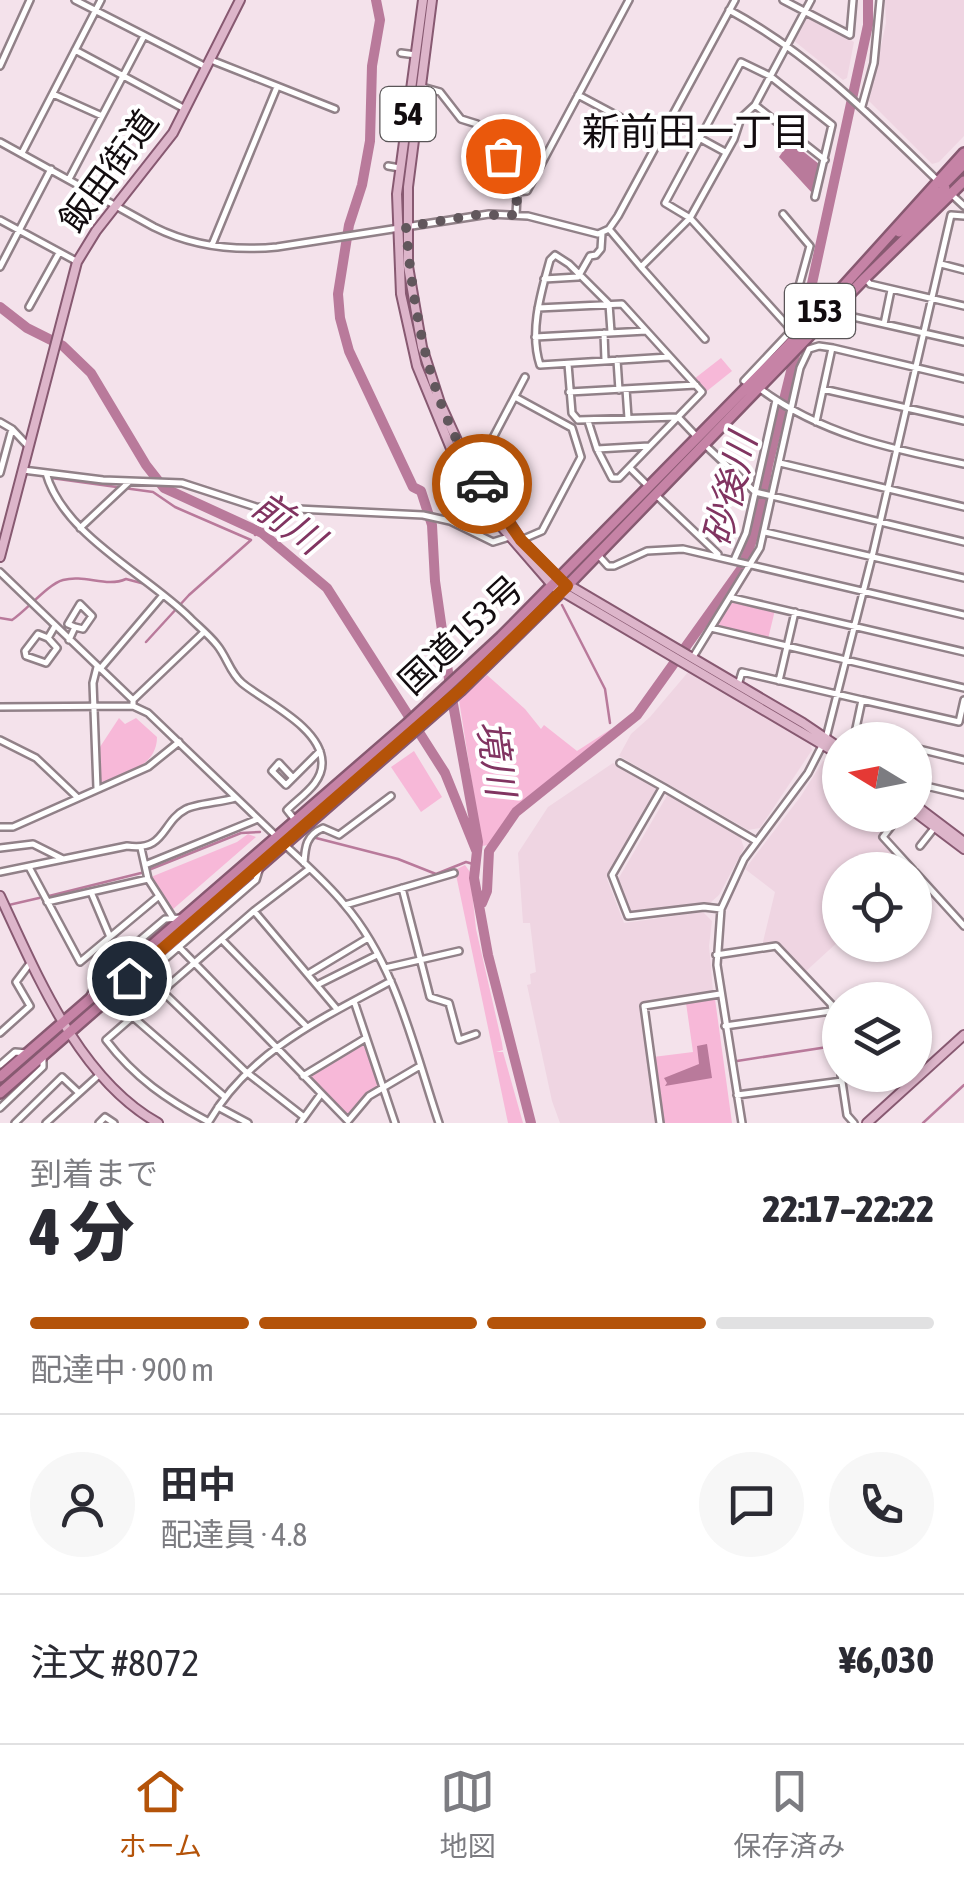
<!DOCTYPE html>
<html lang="ja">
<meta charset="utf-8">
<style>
:root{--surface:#fff;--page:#f7f7f7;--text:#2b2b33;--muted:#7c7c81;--line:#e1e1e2;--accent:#b45309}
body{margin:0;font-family:"Asap Condensed","Noto Sans JP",sans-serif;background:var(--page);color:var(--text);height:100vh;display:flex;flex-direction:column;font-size:38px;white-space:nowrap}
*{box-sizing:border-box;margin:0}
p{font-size:32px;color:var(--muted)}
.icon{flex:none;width:55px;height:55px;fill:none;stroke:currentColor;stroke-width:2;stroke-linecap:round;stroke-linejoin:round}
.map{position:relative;height:1123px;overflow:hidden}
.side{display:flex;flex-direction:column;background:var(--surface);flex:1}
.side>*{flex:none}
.needle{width:65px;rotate:280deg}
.fabs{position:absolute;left:822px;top:722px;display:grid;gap:20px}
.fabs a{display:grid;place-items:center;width:110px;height:110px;border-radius:50%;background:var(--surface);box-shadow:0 2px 8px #0004;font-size:50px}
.pin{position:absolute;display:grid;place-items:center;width:85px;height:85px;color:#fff;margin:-42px;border:5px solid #fff;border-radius:50%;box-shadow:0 2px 10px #0007}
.courier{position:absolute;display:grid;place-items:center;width:100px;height:100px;margin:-50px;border:8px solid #b45309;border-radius:50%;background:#fff;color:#222;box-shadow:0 2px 12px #0007}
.headline em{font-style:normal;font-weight:800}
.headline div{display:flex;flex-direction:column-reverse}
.headline{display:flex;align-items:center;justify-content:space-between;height:170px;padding:0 30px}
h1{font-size:65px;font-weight:800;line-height:75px}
.bar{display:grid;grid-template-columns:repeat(4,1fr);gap:15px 10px;align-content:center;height:120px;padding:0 30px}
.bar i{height:12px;border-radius:8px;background:var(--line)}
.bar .active{background:var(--accent)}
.bar p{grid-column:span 4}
.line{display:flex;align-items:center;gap:25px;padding:0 30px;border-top:2px solid var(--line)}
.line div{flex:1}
.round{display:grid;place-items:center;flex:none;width:105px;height:105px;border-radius:52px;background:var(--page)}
.tab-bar{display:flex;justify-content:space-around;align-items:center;height:140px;border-top:2px solid var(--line);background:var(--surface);font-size:28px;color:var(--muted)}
.tab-bar a{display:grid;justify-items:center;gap:5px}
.tab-bar .active{color:var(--accent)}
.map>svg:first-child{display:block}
.built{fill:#efd5e2}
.green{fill:#f7b8d8}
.water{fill:#b97a9b}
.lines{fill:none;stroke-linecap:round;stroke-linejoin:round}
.stream{stroke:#b97a9b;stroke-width:2.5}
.river{stroke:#b97a9b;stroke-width:10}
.minor-casing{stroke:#918188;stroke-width:10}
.major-casing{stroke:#875971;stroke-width:12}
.highway-casing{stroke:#875971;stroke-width:14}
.minor{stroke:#fff;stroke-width:5}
.major{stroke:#ddb5ca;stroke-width:8}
.highway{stroke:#c683a6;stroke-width:9}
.done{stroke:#61575c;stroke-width:10;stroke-dasharray:0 18}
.route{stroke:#b45309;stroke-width:12}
.labels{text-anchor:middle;stroke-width:8;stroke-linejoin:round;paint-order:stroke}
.shield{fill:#fff;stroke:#595557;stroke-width:2.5}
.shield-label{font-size:32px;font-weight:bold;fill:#120c0f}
.street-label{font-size:35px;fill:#120c0f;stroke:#fff}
.neighbourhood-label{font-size:38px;fill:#120c0f;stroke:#fff}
.water-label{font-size:38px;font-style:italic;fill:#813461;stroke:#fff}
</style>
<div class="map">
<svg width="964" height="1123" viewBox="0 0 964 1123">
<rect width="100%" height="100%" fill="#f4e2eb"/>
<path class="built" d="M 885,0 L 964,0 L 964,136 L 939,162 L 932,164 L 869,101 L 886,23 Z
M 808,16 L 854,42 L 847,78 L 843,80 L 793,40 Z
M 689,671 L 809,739 L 812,750 L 760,828 L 748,830 L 619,756 L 631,734 L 650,717 Z
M 836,758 L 840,761 L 840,815 L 899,815 L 882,837 L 912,870 L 840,870 L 840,940 L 805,972 L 776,941 L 762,946 L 775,892 L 745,869 L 801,796 L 823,761 Z
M 613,763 L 655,786 L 656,792 L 607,879 L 624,923 L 703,912 L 712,921 L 709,946 L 713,991 L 640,1004 L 657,1123 L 560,1123 L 552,1101 L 527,985 L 531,984 L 530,974 L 536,972 L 530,923 L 523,923 L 518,853 L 548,807 Z
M 668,794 L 740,836 L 744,848 L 719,895 L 710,903 L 632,912 L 617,881 Z"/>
<path class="green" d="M 721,358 L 732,371 L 707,391 L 694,379 Z
M 734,600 L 775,610 L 768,639 L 715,627 Z
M 487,675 L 525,709 L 541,729 L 544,725 L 577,751 L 611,729 L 612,731 L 508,817 L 488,845 L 482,846 L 459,700 Z
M 119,718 L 125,724 L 136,718 L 157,737 C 157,768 122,774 99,785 L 98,750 Z
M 414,751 L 442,797 L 421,812 L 391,767 Z
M 248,834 L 256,837 L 172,910 L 151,877 L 237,842 Z
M 465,865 L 470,872 L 476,929 L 502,1043 L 503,1050 L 496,1052 L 503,1052 L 523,1123 L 508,1123 L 455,870 Z
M 715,999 L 732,1123 L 662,1123 L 653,1057 L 693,1052 L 686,1003 Z
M 364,1040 L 378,1086 L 368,1093 L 348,1115 L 307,1077 Z"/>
<path class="water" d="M 790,141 L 819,164 L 813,194 L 779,157 Z
M 707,1044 L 712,1078 L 665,1086 L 667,1083 L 664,1078 L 699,1064 L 697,1046 Z"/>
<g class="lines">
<path class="stream" d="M 51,478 L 153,492 L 175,507 L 251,540 L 189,595 L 146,642
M 255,535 L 258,530
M 156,592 L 176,609
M 562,605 L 605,689 L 610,723
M 0,618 L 12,620 C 27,610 48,584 63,580 C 85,574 106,588 126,579 L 145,584
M 316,838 L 398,859 L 436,874 L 466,862 L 473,864
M 49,896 L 141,873 L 241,833 L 260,832
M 0,907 L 39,898
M 737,1061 L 834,1046
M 923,1123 L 964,1085"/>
<path class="river" d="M 376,0 L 380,20 L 372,66 L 370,141 L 362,185 L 349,225 L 338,294 L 340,318 L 349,351 L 413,487 L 421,491 L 432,525 L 435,581 L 451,693 L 478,842 L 474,878 L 488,955 L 531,1123
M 0,307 L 27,328 L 63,346 L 91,373 L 146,465 L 164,488 L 262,533 L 327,588 L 445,773 L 476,850
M 482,903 L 487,891 L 489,851 L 516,812 L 637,715 L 742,568 L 757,526 L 768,465 L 808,302 L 868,25 L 868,0"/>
<defs>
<path id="minor" d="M 75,0 L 206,67
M 783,0 L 850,35 L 853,0
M 729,10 C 811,54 873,118 939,182
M 75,50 L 185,109
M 401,53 L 416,55
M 211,60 L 335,109
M 0,66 L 30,0
M 422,87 L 440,92 L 461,119 L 477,124 L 501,148 L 518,178 L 516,215
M 53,94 L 102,116
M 578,95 L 659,138
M 755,105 L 825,160
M 862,106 L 874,63 L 880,0
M 670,122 L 725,152
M 0,142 L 154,227 C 192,246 236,251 277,247 L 489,214 L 528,216 L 598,234 L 609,229 L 618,216 L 735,0
M 22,153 L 101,0
M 388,166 L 400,168
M 69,179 L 144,36
M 517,192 L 527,191 L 629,0
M 950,193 L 964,206
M 783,214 L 810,246 L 788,326
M 0,220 L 76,261
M 609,229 L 641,267
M 212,245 L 277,87
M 941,264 L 964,270
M 0,267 L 51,169
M 865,278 L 870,284 L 964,306
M 544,279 L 578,277 L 590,256 L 596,255 L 601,249 L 602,233
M 29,307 L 59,253
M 538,308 L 622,304 L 702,392 L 619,478 L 612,478 L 597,449 L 588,421
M 840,314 L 964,342
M 884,324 L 891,290
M 611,332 L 609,304 L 569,264 L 555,255 L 550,260 C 541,293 529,331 540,365 L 669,357
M 604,333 L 605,360
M 797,336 L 690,218 L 665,203 L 741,62 L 770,76 L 832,125 L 815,197
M 535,337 L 646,331
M 705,339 L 641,267 L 690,218 L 734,139 L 741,118 L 755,105 L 811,0
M 617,360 L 619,390
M 568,364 L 572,413 L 578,420 L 678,417 L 697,437
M 744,381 L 792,330
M 759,388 C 820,434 891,449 964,464
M 626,389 L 628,418
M 823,389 L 964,421
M 569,392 L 696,385
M 515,397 L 572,428 L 581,457 L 542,531 L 521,540
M 0,422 L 12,429 L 29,447
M 816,422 L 832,348
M 705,445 L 755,492 L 964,542
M 597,449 L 649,446
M 780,463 L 964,507
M 630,468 L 649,487
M 23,470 L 103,480 L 182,483 L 256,507 L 423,515 L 450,521 L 493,542 L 509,537
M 476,470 L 525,377
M 0,473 L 12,429
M 46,473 C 63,535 146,574 190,618 C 199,627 209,635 217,645 C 227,657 230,673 242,683 C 265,702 321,727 322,762 C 323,783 301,796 287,810 L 295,820
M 655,494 L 718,554
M 80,528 L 129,482
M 765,532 L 964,578
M 599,556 L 608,566 L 614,566 L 647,551 L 683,549 L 964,615
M 734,560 L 746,533 L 776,400
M 0,572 L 133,700 L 133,706
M 733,598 L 964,652
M 711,628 L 964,688
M 48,638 L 38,634 L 25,651 L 26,656 L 46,663 L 57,648 L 48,638 L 55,626
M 69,640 L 75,627 L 83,629 L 92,616 L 80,604 L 68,624 L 75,627
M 693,657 L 760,548 L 800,368 L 809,349 L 819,346 L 833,348 L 964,379
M 100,669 L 163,595
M 779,681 L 795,612
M 738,685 L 742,672 L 862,700 L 855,733 L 880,740
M 134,699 L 204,632
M 862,700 L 959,722 L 964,700
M 0,707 L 133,706 L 148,713 L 276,836
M 0,740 L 36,758 L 77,797
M 915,748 L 964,760
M 620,763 L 663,787
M 293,778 L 279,763 L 272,771 L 286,785 L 320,751
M 97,788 L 93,683 L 97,667
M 918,807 L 926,786 L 964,795
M 900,815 L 883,837 L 913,870
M 0,827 L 13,827 L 148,767 L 179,742
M 284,844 C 304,863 326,882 344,904 C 396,964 414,1049 439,1123
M 920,846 L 935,827
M 0,848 L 33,844 L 61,858
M 304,863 C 305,847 306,835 323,828 L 339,835 L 391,796
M 145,865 L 258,819
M 29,867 L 80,962 L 159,896 L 148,879 L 141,848
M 0,872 L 127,846 C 166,852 161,822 186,809 C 195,804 222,802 235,798
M 915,872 L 964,926
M 402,888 L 430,997 L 449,1003 L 459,1040 L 476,1034
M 91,892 L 110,937
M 159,896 L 173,918
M 47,902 L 148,879
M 345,905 L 454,873
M 721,909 L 704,907 L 628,916 L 612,875 L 663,787 L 756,841
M 254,911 L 336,1008
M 222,940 L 307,1027
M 179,947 L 348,1121
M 716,955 L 776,946 L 831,1004 L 840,1067
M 385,968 L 459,951
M 308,974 L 368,938
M 317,985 L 377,955
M 163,992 L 245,1071 L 304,1117
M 90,996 L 101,973 L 165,919 L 181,918
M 110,1000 L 122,996 L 256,880 L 260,867
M 354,1001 L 395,1123
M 831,1004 L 840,1011
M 133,1017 L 225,1097
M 725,1026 L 831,1011
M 0,1033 L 30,1006 L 16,982 L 31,962
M 0,1065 L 15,1052 L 27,1053
M 841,1075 L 847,1115 L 854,1123
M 303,1076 L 366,1038
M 737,1095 L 842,1081
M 218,1107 L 248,1123
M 0,1108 L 43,1067 L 43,1057
M 210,1120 C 250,1051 323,1018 391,981
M 348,1121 L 369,1096 L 420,1066
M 209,1122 C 167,1100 135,1078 106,1040 L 254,911 L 309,869
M 15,1123 L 62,1077 L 79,1093
M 46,1123 L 99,1075
M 99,1123 L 105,1117 L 114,1123
M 300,1123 L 321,1094
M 660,1123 L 644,1006 L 720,994
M 742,1123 L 717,965 L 721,909 L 744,859 L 808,773 L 826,738 L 872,557 L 951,215 L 964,216"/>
<path id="major" d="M 423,0 L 397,194 L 401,294 L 417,366 L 454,456 L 494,518 L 553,586 L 840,755
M 432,0 L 408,187 L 408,266 L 422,347 L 440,403 L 460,447 L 521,540 L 560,580 L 803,723 L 840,748
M 0,557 L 77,262 L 96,231 L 173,133 L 240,0
M 915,805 L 964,842
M 915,812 L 964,849
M 0,896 C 37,975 79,1079 158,1123
M 867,1123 L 964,1035"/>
<path id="highway" d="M 943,185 L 964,164
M 899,232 L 945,188
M 0,1077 L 407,724 L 501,637 L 812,321 L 964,153
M 0,1093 L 461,690 L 567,586 L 865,278 L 964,181"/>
</defs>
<use href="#minor" class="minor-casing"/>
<use href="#major" class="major-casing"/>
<use href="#highway" class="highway-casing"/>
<use href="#minor" class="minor"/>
<use href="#major" class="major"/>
<use href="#highway" class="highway"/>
</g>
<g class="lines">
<path class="done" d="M 482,484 C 430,406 414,319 406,227 L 476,215 L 516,215 L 518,178 L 503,156"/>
<path class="route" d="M 129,978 L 460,690 L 567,586 L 521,540 L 482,484"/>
</g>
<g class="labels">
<g class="shield">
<rect x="380.5" y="87" width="55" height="54" rx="8"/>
<rect x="785" y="284" width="70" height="54" rx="8"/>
</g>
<g class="shield-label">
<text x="408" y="125">54</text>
<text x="820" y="322">153</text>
</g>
<g class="street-label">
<text transform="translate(109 171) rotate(-54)" y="12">飯田街道</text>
<text transform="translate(461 635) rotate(-43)" y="12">国道153号</text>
</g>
<g class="neighbourhood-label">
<text x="696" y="145">新前田一丁目</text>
</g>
<g class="water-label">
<text transform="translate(730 490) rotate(-76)" y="13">砂後川</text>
<text transform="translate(288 523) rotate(35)" y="13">前川</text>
<text transform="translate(496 758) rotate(82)" y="13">境川</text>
</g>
</g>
</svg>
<div class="fabs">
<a><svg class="needle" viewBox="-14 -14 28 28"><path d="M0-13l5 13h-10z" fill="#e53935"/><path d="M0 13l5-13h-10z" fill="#7c7c81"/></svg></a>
<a><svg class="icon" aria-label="locate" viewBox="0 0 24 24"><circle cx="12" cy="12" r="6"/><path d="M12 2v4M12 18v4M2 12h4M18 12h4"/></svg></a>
<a><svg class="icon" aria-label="layers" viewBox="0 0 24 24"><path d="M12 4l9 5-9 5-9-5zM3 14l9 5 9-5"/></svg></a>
</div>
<div class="pin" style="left:503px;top:156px;background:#ea580c"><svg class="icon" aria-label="bag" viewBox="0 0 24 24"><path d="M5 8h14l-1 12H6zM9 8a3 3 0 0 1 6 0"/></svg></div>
<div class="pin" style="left:129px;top:978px;background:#1f2937"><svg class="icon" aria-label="home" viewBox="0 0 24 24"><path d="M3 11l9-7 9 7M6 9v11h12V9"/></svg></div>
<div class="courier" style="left:482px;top:484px"><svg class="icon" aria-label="car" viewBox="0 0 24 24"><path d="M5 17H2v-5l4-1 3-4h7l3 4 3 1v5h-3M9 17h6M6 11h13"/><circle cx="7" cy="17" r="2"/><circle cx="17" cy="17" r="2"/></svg></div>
</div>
<section class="side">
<div class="headline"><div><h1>4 分</h1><p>到着まで</p></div><em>22:17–22:22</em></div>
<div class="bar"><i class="active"></i><i class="active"></i><i class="active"></i><i></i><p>配達中 · 900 m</p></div>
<div class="line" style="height:180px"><a class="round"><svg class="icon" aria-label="person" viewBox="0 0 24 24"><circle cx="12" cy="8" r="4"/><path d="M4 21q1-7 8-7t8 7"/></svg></a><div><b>田中</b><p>配達員 · 4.8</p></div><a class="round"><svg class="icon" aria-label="chat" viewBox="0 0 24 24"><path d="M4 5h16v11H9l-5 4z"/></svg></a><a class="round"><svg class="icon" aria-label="phone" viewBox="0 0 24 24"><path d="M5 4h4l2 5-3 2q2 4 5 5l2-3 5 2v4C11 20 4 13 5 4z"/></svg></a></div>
<div class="line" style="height:130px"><div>注文 #8072</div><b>¥6,030</b></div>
</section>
<nav class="tab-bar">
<a class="active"><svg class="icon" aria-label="home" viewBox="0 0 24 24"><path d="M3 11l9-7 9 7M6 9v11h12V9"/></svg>ホーム</a>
<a><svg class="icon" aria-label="map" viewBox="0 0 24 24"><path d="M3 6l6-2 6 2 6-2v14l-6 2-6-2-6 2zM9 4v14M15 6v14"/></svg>地図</a>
<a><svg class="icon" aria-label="saved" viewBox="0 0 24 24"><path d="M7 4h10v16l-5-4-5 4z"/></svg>保存済み</a>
</nav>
